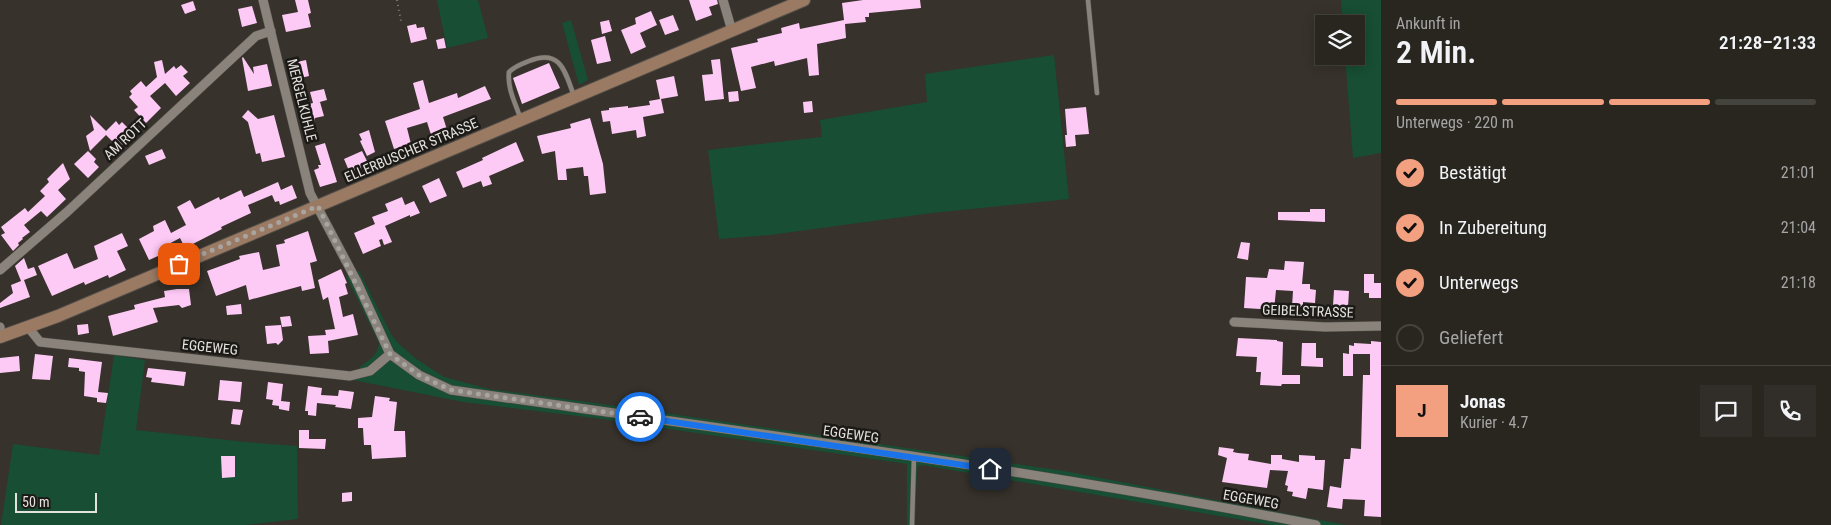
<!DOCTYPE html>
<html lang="de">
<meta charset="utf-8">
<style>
:root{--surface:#292620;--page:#312e29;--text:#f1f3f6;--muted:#a5a5a5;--line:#45433e;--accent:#f2a07f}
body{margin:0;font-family:"Roboto Condensed",sans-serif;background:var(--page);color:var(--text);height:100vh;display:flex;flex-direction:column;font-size:19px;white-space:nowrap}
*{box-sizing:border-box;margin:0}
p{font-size:16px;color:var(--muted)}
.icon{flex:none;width:28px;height:28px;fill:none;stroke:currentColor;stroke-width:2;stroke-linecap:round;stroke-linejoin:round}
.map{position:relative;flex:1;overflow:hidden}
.drawer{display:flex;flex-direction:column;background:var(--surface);width:450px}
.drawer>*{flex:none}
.fabs{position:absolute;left:1315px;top:15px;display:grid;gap:10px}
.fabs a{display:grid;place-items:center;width:50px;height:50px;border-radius:0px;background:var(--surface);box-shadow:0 2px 12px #0003,0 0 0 1px var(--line);font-size:25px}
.scale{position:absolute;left:15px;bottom:12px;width:82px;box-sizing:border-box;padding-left:5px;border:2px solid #e5e1dd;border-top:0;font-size:14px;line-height:18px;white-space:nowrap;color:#e5e1dd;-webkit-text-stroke:4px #1c1a17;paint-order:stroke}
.pin{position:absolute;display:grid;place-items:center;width:42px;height:42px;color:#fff;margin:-21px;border-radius:10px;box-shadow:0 2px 8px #0006}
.courier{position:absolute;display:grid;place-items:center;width:50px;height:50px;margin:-25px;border:4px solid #1a73e8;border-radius:50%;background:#fff;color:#222;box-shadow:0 1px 6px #0007}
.headline em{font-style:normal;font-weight:600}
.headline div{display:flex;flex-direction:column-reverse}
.headline{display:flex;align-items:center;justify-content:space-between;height:85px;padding:0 15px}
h1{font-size:32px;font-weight:600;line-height:38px}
.bar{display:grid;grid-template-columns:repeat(4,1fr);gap:8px 5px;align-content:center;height:60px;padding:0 15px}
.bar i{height:6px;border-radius:4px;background:var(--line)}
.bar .selected{background:var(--accent)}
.bar p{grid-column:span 4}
.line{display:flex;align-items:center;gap:12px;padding:0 15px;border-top:1px solid var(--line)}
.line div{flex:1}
.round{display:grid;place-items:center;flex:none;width:52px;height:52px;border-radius:0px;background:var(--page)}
ol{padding:0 15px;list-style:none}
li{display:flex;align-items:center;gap:15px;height:55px}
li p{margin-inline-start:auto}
li .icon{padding:5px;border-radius:50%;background:var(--accent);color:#111;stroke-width:4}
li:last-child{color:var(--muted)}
li i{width:28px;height:28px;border:2px solid var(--line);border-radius:50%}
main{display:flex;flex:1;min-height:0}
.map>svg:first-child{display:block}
.green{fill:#174e34}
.building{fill:#fdcaf6}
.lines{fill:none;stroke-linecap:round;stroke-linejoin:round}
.lane-casing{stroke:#524e48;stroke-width:5.5}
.street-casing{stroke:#524e48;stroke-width:10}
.secondary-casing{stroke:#524e48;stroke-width:14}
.path{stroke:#827e78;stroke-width:2;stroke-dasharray:1 4;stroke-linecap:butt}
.lane{stroke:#89837b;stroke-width:4.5}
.street{stroke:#89837b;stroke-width:9}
.secondary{stroke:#9a7a63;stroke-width:12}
.done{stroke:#a8a49f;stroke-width:5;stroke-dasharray:0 9}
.route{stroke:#1a73e8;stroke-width:6}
.labels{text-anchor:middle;stroke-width:5;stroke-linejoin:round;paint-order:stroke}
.street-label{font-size:14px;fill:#e5e1dd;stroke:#1c1a17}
</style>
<main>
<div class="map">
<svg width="1381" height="525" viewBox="0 0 1381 525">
<rect width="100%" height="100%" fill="#37322b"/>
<path class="green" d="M 437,0 L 478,0 L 488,38 L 447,48 Z
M 1341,0 L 1381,0 L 1381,153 L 1353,158 L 1345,56 L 1356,56 L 1356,24 L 1343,24 Z
M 571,20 L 588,80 L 579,85 L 562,23 Z
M 1054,55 L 1069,199 L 932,213 L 770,235 L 719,239 L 708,150 L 822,137 L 820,120 L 927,102 L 925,74 Z
M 359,271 L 391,334 L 398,343 L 415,358 L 444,377 L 489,389 L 617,406 L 1064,471 L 1346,525 L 1272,525 L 922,465 L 917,467 L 915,525 L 907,525 L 907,464 L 602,419 L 463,402 L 353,380 C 355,376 357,371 359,368 C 369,358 376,360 379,343 L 346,276 Z
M 114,355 L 145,360 L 136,430 L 245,442 L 297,446 L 298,519 L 245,525 L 1,525 L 13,444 L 99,455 Z"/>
<path class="building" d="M 295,0 L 308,0 L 311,13 L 308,14 L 311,27 L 286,32 L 282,15 L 298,12 Z
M 689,0 L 717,0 L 718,4 L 709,7 L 712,15 L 696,21 Z
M 863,0 L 920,0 L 921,8 L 869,13 L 869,17 L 865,17 L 866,22 L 845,24 L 846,38 L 817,44 L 819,75 L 809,76 L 807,58 L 775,66 L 774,61 L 751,67 L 756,88 L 741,91 L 731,48 L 758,42 L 757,39 L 782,33 L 781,28 L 799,23 L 800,29 L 844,20 L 842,3 Z
M 193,1 L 196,10 L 185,14 L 181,5 Z
M 252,6 L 257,23 L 242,27 L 238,9 Z
M 651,11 L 657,25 L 640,33 L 646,47 L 631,54 L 621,30 L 636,24 L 635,18 Z
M 673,15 L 679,30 L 665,35 L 659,20 Z
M 609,20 L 612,31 L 602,34 L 600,22 Z
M 416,24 L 417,28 L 424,27 L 427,39 L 411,43 L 407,26 Z
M 605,36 L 611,61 L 597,64 L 591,40 Z
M 444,38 L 446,48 L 438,49 L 436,40 Z
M 243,57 L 254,74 L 253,67 L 267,64 L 272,86 L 248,91 L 242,58 Z
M 720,59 L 724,99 L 705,101 L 702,75 L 713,74 L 711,60 Z
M 162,60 L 165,74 L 174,66 L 176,69 L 181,65 L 188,72 L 183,76 L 190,83 L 176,96 L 165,83 L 150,96 L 161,108 L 146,123 L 134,110 L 138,107 L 129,97 L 132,94 L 130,91 L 141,81 L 146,87 L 157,77 L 154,62 Z
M 306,60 L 309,76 L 292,80 L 288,64 Z
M 549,63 L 560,88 L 522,104 L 513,78 Z
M 674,76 L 678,96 L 661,99 L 664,113 L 643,117 L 646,136 L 637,138 L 636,130 L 612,134 L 610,121 L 603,122 L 601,111 L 609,110 L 609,108 L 628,106 L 628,108 L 650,105 L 649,101 L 660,99 L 656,80 Z
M 423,80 L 429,103 L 457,93 L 458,98 L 485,86 L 491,99 L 443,117 L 448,133 L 432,138 L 427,122 L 407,128 L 411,144 L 394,149 L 385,121 L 420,109 L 413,83 Z
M 324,89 L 327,100 L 316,103 L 320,102 L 324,116 L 315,118 L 314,123 L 307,118 L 304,105 L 313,103 L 310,92 Z
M 738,91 L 739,101 L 729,102 L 728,92 Z
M 812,101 L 813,112 L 804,113 L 803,102 Z
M 1086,107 L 1089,134 L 1075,135 L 1076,146 L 1066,147 L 1065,135 L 1067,135 L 1065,109 Z
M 248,110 L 258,119 L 274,115 L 285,157 L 262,162 L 260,153 L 256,154 L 248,122 L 242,117 Z
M 90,115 L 106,131 L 116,121 L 119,125 L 122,122 L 131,131 L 127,135 L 130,138 L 119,148 L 106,135 L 90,151 L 86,136 L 94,130 Z
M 590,118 L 603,164 L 606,193 L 590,195 L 588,176 L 584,176 L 583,167 L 566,169 L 567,180 L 558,180 L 555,151 L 542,154 L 537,136 L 571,128 L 570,124 Z
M 369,130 L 375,152 L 367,156 L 360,141 L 362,140 L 359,134 Z
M 516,142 L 524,161 L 489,176 L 492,184 L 483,187 L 481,181 L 463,188 L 456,172 L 483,160 L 482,158 Z
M 325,143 L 337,182 L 320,187 L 314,170 L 319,168 L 318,165 L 321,165 L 315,146 Z
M 162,149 L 166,158 L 149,165 L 145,156 Z
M 88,151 L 96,159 L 94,162 L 99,167 L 88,178 L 74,164 Z
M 362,151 L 369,165 L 350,173 L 344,159 Z
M 63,163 L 70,179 L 58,190 L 66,199 L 47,217 L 41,211 L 24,225 L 30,232 L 22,238 L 23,239 L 18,243 L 19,245 L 13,251 L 1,235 L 5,233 L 1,227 L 25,208 L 28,212 L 45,196 L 40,191 L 49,182 L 47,179 Z
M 439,178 L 447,196 L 430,203 L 422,186 Z
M 278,182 L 281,190 L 292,185 L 297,198 L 280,205 L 279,201 L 275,202 L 272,195 L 248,205 L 251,213 L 221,227 L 222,229 L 185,248 L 180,238 L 163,247 L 165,253 L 149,260 L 139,239 L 154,231 L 153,226 L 165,220 L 171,233 L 186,225 L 177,207 L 190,200 L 195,209 L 219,197 L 220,200 L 241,190 L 244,197 Z
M 402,197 L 405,205 L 414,201 L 420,213 L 410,217 L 410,215 L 385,226 L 392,242 L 384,245 L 382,239 L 379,240 L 381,246 L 363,254 L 354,233 L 375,224 L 372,217 L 388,211 L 385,204 Z
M 1310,209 L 1325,209 L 1325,222 L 1278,220 L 1278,212 L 1310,212 Z
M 308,231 L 317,261 L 310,263 L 315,288 L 302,291 L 301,286 L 249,300 L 246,285 L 216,296 L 207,271 L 240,259 L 239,256 L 259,252 L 263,270 L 280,266 L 276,245 L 285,243 L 284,240 Z
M 122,233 L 128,246 L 117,251 L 126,270 L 109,278 L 108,275 L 85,285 L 84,282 L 52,296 L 38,266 L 67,253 L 74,269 L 98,259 L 94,246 Z
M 1241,242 L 1250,243 L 1248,260 L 1237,258 Z
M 24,258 L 28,269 L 34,267 L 37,275 L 24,280 L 30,297 L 0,308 L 0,303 L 13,293 L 11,285 L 21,281 L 15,266 Z
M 1285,261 L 1304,262 L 1302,284 L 1310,284 L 1310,289 L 1316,290 L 1315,303 L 1303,302 L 1303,307 L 1292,307 L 1293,291 L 1276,290 L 1274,310 L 1244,308 L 1246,277 L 1267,278 L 1269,269 L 1284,270 Z
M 341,269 L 347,283 L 345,284 L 348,294 L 339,297 L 343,317 L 353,314 L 358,335 L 328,341 L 329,353 L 310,354 L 308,336 L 326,335 L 325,330 L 335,329 L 328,297 L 323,300 L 318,280 Z
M 1364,274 L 1374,274 L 1374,283 L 1381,283 L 1381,298 L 1369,298 L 1369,293 L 1364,293 Z
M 177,289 L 189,289 L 191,305 L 182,308 L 179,305 L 153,308 L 158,322 L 113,336 L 108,316 L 135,309 L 134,305 L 165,297 L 164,291 Z
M 1334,290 L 1349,291 L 1348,307 L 1342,308 L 1333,306 Z
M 241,304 L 242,314 L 227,315 L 226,306 Z
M 290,316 L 292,326 L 282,327 L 280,317 Z
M 88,324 L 89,333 L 78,335 L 77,325 Z
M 281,325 L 283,340 L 278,345 L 276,343 L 267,344 L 265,326 Z
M 1238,338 L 1277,340 L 1277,341 L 1283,342 L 1282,375 L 1300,375 L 1300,384 L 1282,384 L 1281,386 L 1260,385 L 1261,372 L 1256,372 L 1257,357 L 1236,356 Z
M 1371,341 L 1381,342 L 1381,517 L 1364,516 L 1365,500 L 1343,499 L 1342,509 L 1327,507 L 1330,486 L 1341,488 L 1344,459 L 1350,459 L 1351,448 L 1361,449 L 1363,375 L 1370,375 L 1370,354 L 1353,354 L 1353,376 L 1343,376 L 1343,353 L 1349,354 L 1349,345 L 1354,346 L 1354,343 L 1371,344 Z
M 1302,343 L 1316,343 L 1316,358 L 1323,358 L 1323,367 L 1301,366 Z
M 35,354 L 53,356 L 50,380 L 32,379 Z
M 19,356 L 20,371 L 0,373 L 0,358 Z
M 69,358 L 102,362 L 98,392 L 108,393 L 106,403 L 97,402 L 97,398 L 84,396 L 85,372 L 79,371 L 79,368 L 68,367 Z
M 148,368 L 186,372 L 184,386 L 151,382 L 152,378 L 146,377 Z
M 220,380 L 242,382 L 240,402 L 218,400 Z
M 268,382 L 283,384 L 281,401 L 290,402 L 289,411 L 279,409 L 279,406 L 272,405 L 273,400 L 266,399 Z
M 308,386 L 322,388 L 321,395 L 338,396 L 339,390 L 354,392 L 351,409 L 335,407 L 336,405 L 317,403 L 316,416 L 308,415 L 308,411 L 305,411 Z
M 375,396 L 390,398 L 389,401 L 397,402 L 394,431 L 405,431 L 406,457 L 372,459 L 371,445 L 364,445 L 363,428 L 358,428 L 358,418 L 372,417 Z
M 233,409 L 243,410 L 240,425 L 231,424 Z
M 299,430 L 309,430 L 309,439 L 326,439 L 325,449 L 299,448 Z
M 1219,447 L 1234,449 L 1233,452 L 1238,453 L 1249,454 L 1248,460 L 1271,464 L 1271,455 L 1282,455 L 1282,459 L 1299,462 L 1299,455 L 1315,456 L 1315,460 L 1325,460 L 1323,490 L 1308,488 L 1306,499 L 1292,496 L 1293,492 L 1287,491 L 1288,486 L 1285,485 L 1288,471 L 1270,470 L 1267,488 L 1222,482 L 1227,458 L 1218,455 Z
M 221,456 L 235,456 L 235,477 L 222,478 Z
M 352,492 L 352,501 L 342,502 L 342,493 Z"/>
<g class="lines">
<defs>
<path id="lane" d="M 1088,0 L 1097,93
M 521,120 C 516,104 507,89 509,72 C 515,66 521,64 529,61 C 561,48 565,72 574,96
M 912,525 L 914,456"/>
<path id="street" d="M 263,0 L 310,193 L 356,280 L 390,354 L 419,375 L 451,390 C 739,431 1029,469 1316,525
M 723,0 L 732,31
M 0,270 L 67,212 L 256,36 L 271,31
M 1234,322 L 1325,327 L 1381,326
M 0,327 L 1,337
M 28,327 L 40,342 L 350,376 L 370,371 L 390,354"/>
<path id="secondary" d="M 0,337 L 58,316 L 804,0"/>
</defs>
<use href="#lane" class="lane-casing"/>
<use href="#street" class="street-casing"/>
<use href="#secondary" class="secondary-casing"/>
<path class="path" d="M 397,0 L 401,21"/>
<use href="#lane" class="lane"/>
<use href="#street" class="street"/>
<use href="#secondary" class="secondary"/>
</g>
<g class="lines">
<path class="done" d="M 179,264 L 318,206 L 390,354 L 419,375 L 451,390 L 640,417"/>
<path class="route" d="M 640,417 L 990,469"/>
</g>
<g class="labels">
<g class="street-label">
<text transform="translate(302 100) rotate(76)" y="5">MERGELKUHLE</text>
<text transform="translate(125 139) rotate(-43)" y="5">AM ROTT</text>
<text transform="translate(411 150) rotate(-23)" y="5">ELLERBUSCHER STRASSE</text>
<text transform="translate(1308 311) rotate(2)" y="5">GEIBELSTRASSE</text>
<text transform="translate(210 347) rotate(6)" y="5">EGGEWEG</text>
<text transform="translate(851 434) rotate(8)" y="5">EGGEWEG</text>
<text transform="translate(1251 499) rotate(10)" y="5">EGGEWEG</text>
</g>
</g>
</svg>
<div class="fabs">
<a><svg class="icon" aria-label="layers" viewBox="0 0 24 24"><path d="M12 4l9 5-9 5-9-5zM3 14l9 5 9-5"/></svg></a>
</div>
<div class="scale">50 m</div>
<div class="pin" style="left:179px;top:264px;background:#ea580c"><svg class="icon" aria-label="bag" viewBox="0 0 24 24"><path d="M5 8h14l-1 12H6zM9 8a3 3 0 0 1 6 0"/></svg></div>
<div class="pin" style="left:990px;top:469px;background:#1f2937"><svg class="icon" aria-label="home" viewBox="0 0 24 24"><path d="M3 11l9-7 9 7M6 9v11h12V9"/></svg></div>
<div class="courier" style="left:640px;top:417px"><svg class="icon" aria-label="car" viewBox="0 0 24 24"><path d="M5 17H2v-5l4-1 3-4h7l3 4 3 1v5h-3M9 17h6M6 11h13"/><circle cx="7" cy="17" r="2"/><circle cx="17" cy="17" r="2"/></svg></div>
</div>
<section class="drawer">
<div class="headline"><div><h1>2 Min.</h1><p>Ankunft in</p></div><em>21:28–21:33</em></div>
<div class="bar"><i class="selected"></i><i class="selected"></i><i class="selected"></i><i></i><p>Unterwegs · 220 m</p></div>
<ol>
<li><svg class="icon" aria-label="check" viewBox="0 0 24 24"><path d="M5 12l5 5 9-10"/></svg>Bestätigt<p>21:01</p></li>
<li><svg class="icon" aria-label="check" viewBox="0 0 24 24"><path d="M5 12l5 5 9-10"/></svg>In Zubereitung<p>21:04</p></li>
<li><svg class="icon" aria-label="check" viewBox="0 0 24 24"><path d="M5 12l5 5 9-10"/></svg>Unterwegs<p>21:18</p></li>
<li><i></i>Geliefert</li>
</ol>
<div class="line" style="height:90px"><b class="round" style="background:var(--accent);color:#111">J</b><div><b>Jonas</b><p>Kurier · 4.7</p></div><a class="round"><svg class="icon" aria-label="chat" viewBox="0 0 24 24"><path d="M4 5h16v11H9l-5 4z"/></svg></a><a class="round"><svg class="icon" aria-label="phone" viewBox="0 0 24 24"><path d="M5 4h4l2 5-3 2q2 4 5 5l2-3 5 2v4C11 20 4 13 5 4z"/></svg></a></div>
</section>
</main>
